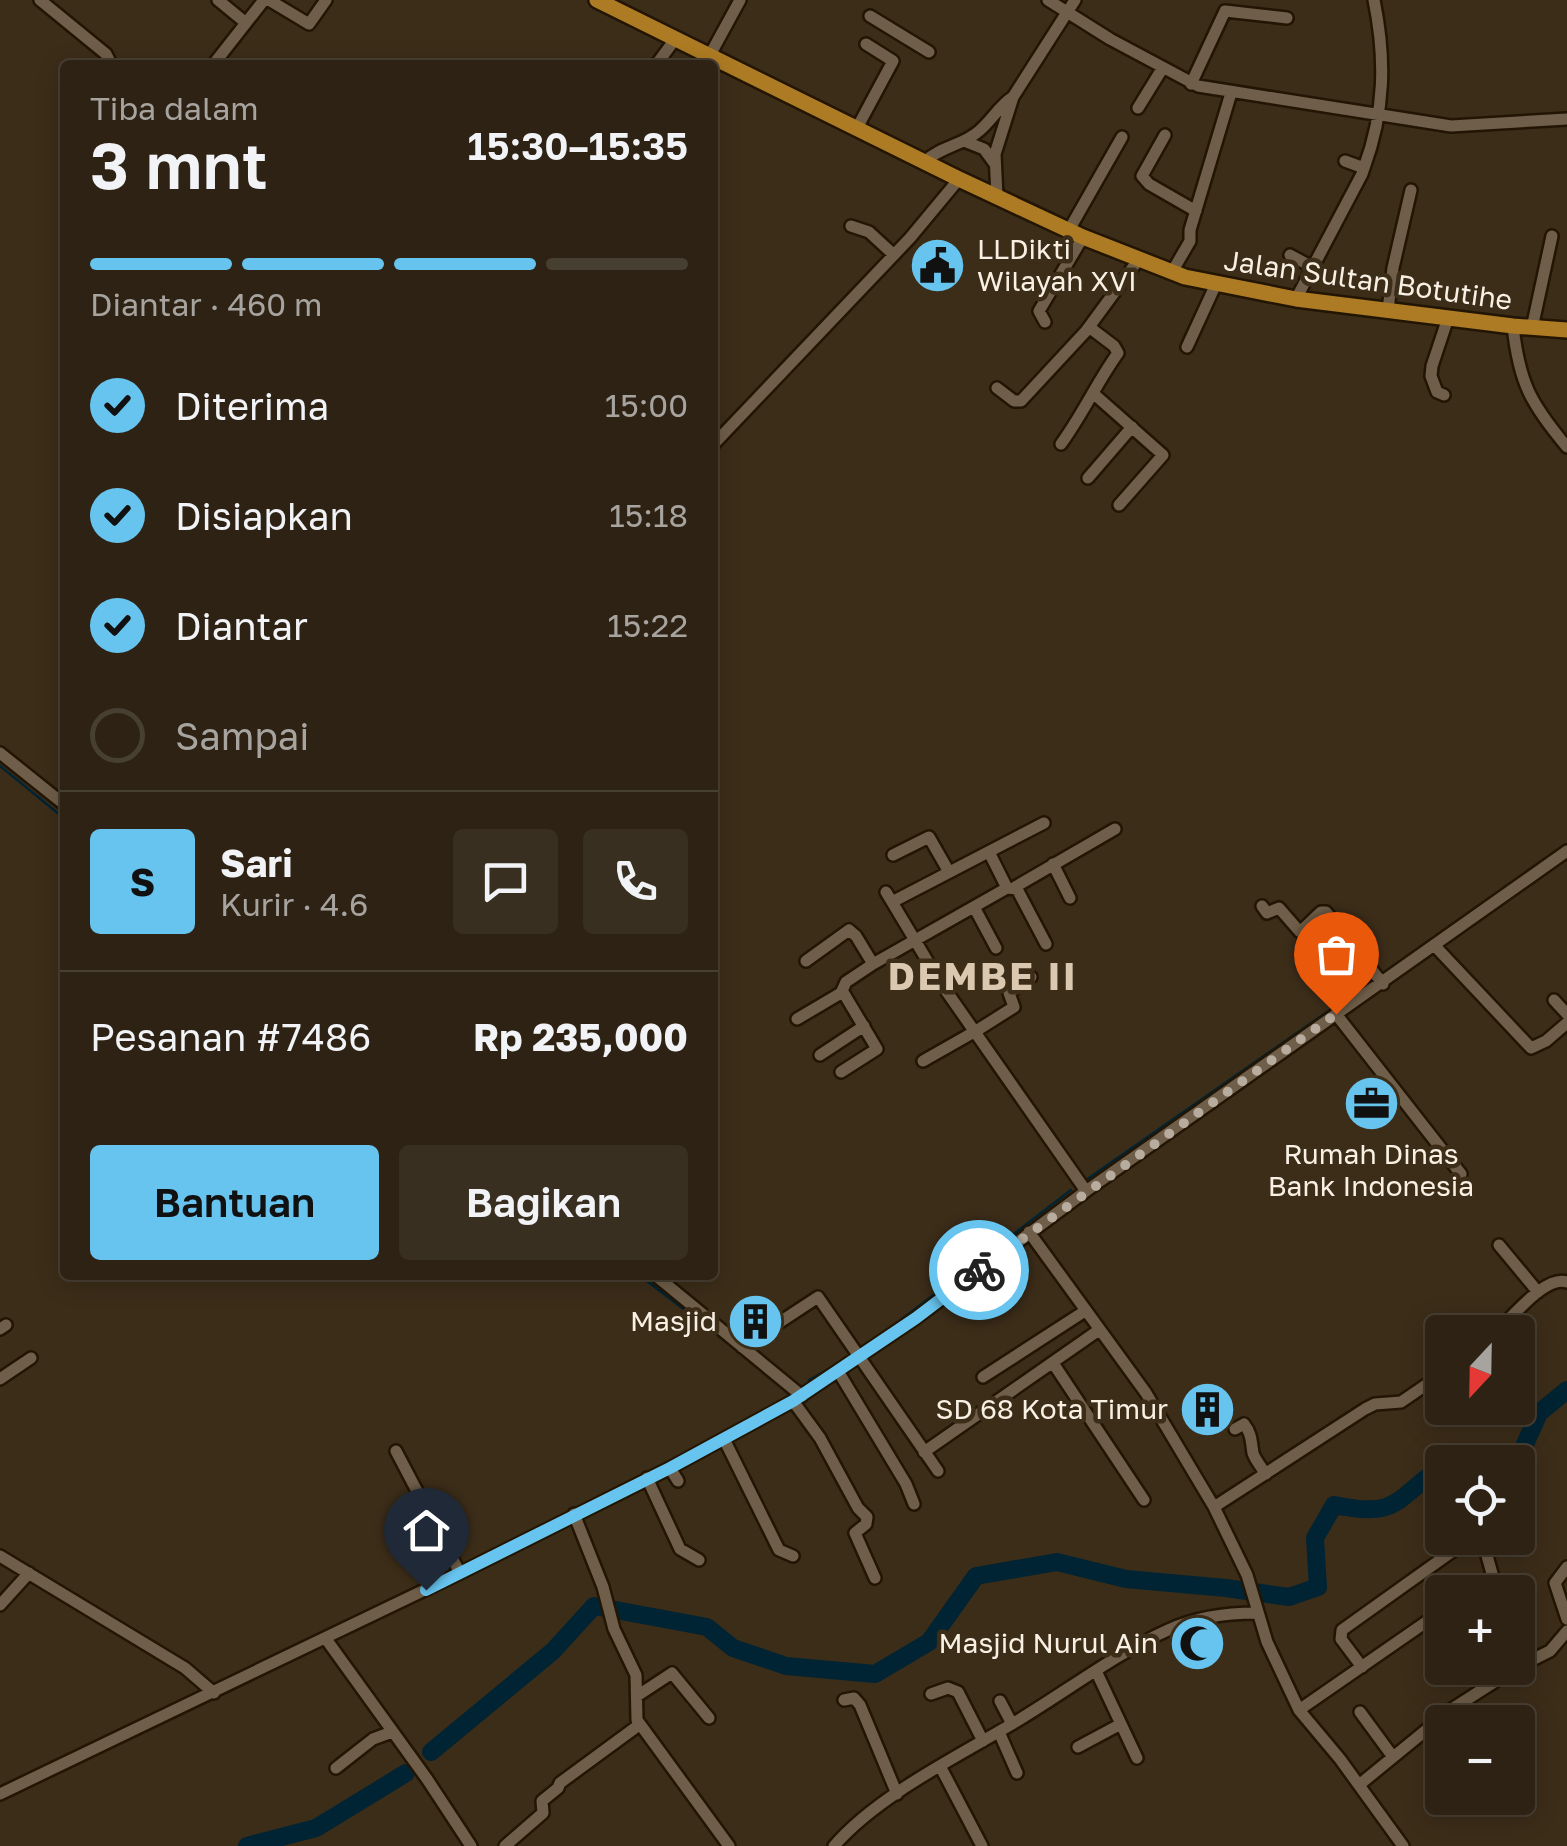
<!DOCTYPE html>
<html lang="id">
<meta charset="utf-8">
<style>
:root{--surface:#2d2213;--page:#392f21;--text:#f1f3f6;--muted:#a7a4a0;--line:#483f33;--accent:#67c4ef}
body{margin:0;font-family:"Golos Text",sans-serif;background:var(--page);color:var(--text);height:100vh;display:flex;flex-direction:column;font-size:38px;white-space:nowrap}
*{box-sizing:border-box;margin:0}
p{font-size:32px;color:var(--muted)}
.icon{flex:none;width:55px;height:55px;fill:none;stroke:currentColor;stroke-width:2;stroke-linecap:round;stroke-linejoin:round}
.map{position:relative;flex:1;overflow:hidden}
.drawer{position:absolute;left:60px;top:60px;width:658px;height:1220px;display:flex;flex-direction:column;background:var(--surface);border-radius:10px;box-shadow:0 5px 25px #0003,0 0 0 2px var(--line)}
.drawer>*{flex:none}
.needle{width:65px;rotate:202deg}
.controls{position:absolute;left:1425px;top:1315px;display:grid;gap:20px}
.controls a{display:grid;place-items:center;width:110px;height:110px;border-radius:10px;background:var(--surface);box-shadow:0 5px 25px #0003,0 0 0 2px var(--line);font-size:50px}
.pin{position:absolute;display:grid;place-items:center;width:85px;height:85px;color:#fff;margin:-102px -42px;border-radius:50% 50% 50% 0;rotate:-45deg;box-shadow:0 0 10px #0007}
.pin .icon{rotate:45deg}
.courier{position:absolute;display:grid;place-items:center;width:100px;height:100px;margin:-50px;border:8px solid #67c4ef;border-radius:50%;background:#fff;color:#222;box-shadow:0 2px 12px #0007}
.summary em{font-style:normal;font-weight:600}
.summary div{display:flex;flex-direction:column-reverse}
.summary{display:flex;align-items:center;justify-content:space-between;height:170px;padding:0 30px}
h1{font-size:65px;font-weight:600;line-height:75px}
.bar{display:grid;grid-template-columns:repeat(4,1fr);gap:15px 10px;align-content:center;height:120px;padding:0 30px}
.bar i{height:12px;border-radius:8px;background:var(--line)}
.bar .on{background:var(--accent)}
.bar p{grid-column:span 4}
.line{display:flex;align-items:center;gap:25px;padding:0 30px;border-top:2px solid var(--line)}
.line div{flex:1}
.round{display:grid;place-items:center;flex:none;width:105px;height:105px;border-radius:10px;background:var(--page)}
ol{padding:0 30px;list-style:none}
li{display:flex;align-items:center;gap:30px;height:110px}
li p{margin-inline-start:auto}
li .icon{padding:10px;border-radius:50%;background:var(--accent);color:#111;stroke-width:4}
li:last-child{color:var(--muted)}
li i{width:55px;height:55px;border:5px solid var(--line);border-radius:50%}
.action{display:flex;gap:20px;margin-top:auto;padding:20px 30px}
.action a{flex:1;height:115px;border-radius:10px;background:var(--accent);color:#111;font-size:40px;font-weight:600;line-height:115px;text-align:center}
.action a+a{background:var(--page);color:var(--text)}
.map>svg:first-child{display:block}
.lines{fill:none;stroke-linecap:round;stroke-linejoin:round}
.stream{stroke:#002433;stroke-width:2.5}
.river{stroke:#002433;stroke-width:18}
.minor-casing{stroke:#221503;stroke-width:16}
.major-casing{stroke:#221503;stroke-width:20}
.minor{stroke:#6f5e49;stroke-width:11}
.major{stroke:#ad7b23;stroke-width:15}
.done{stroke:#b7ac9d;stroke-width:10;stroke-dasharray:0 18}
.route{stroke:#67c4ef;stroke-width:12}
.labels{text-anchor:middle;stroke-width:9;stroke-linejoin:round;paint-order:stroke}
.poi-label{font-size:28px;fill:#f9f0e4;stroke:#3c2d19;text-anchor:end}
.street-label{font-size:28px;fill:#f9f0e4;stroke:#3c2d19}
.district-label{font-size:38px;font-weight:bold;letter-spacing:2.5px;fill:#dac8b0;stroke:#3c2d19}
</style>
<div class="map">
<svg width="1567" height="1846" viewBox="0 0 1567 1846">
<rect width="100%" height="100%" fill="#3c2d19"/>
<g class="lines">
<path class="stream" d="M 0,766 L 65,819
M 1380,976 L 1567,844
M 1086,1180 L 1370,982
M 639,1275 L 745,1356
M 881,1335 L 1071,1190
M 809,1380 L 838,1364"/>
<path class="river" d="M 1517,1462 L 1539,1413 L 1567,1390
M 431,1752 L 553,1651 L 594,1606 L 707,1627 L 733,1648 L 786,1666 L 875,1674 L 929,1642 L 976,1576 L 1057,1562 L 1126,1579 L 1226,1588 L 1289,1597 L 1318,1587 L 1315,1538 L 1334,1505 C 1401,1519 1394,1498 1442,1467
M 247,1846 L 316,1828 L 406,1773"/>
<defs>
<path id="minor" d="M 40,0 L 106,54 L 109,60 L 107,65
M 218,0 L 246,23
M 269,0 L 309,24 L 326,0
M 1048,0 L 1110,39 L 1198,86 L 1451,126 L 1567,119
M 870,16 L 929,52
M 710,55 L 740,0
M 213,65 L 264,0
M 656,65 L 676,38
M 1191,84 L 1225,11 L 1287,18
M 1138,108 L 1162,69
M 857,128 L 893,61 L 866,44
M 1165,135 L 1142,176 L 1149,184 L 1196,211
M 964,141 L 984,149 L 995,164
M 924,162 C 943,145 962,146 979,131 C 992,120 999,106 1013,97 L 1075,0
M 1364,168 C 1385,111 1386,59 1374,0
M 997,197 L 995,154 L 1013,97
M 851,226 L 869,232 L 894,255
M 1069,230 L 1122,137
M 1290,255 L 1314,268
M 1172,272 L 1190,241 L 1190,230 L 1231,93
M 1296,299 L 1362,174 L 1364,168 L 1345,161
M 1388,310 L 1393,268 L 1411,190
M 1045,322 L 1039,311 L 1083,237
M 1513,326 C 1519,383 1531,404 1567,447
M 1532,328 L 1552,236
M 1187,347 L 1216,284
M 997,388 L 1014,401 L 1021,401 L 1086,331 L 1139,259
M 1094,394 L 1163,455 L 1119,505
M 1444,395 L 1437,392 L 1431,376 L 1432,366 L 1448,318
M 1061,444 C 1083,414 1097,382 1118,353 L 1114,346 L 1089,327
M 712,446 L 910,238 L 959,179
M 1088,478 L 1132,427
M 0,753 L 65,805
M 989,852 L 1007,888
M 893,855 L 929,837 L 949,872
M 1053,864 L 1070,898
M 1015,887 L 1115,829
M 886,892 L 940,982 L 1086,1191
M 892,902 L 1044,823
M 1262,906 L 1267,913 L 1279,908 L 1300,932 L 1321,912 L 1326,912 L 1383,984
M 974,907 L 996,948
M 1434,945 L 1531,1048 L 1546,1041 L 1567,1023
M 806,961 L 849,930 L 856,936 L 873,964
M 1554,1000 L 1567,1014
M 1336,1014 L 1461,1174
M 797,1019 L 841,993 L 846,982 L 873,964 L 1007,888 L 1017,889 L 1046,944
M 976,1031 L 1014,1007 L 1009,993 L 1031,977
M 820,1055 L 864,1026
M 923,1061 L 974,1032
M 841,1072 L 877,1049 L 843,992
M 1029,1232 L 1146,1393 L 1214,1507 L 1247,1575 L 1267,1642 L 1299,1710 L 1340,1759 L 1403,1846
M 1499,1245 L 1538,1292
M 655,1275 L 802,1396
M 0,1329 L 6,1325
M 1495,1332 C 1512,1319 1544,1275 1567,1282
M 742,1347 L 818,1297 L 938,1471
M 1053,1363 L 1144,1500
M 838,1371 L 906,1484 L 914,1504
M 983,1377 L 1085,1311
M 0,1379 L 31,1358
M 793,1401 L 820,1438 L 858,1508 L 867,1517 L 866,1524 L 855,1533 L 875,1578
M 1235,1429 L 1244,1424 C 1252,1434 1251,1442 1253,1453 C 1255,1460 1262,1468 1266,1474
M 724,1439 L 779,1550 L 793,1556
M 396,1451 L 460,1573
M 924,1452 L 1099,1330
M 670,1468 L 678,1481
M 647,1478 L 680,1549 L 699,1560
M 1435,1485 L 1442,1491
M 1214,1507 L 1365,1409 L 1375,1404 L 1401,1402 L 1442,1374
M 574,1514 L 603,1587 L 614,1629 L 636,1675 L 637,1720 L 729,1846
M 0,1556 L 185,1668 L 214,1693
M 1567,1567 L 1555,1583 L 1567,1619
M 1469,1592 L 1493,1577 L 1482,1538
M 0,1605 L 29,1573
M 326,1639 L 427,1779 L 471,1846
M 1518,1639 L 1527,1662
M 1362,1667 L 1341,1639 L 1342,1630 L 1471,1538
M 1518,1667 L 1550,1651 L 1567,1631
M 1097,1673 L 1137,1758
M 931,1694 L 948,1688 L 958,1692 L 983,1741
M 637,1696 L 672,1673 L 709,1718
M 844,1700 L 854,1698 L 860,1705 L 897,1794
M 1000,1701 L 1012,1724
M 1299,1710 L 1442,1611
M 1360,1712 L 1393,1757
M 999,1732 L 1017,1773
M 1078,1747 L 1119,1725
M 940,1766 L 982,1846
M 336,1768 L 373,1739 L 392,1732
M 1359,1785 L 1452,1709 L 1516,1668
M 0,1794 L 460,1573 L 670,1468 L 793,1401 L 916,1318 L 1086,1191 L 1567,851
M 505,1846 L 543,1813 L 542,1801 L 558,1788 L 560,1783 L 639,1725
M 834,1846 C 878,1795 959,1756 1017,1721 C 1067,1691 1115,1654 1168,1630 C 1196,1617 1227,1613 1257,1613"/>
<path id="major" d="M 597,0 L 959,179 L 1083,237 L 1185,277 L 1296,299 L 1513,326 L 1567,330"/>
</defs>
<use href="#minor" class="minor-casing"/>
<use href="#major" class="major-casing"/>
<use href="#minor" class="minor"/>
<use href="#major" class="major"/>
</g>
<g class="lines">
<path class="done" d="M 979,1270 L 1336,1014"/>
<path class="route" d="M 426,1590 L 670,1468 L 793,1401 L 916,1318 L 979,1270"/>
</g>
<defs>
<symbol id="civic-disc" viewBox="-11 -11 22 22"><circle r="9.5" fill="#67c4ef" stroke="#3c2d19"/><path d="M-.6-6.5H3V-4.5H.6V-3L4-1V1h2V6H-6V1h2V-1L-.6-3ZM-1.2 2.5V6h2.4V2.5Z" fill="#111"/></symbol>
<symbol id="office-disc" viewBox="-11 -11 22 22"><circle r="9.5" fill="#67c4ef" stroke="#3c2d19"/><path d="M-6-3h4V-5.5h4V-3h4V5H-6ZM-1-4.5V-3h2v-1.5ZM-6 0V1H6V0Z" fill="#111"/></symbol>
<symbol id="building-disc" viewBox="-11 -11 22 22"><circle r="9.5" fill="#67c4ef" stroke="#3c2d19"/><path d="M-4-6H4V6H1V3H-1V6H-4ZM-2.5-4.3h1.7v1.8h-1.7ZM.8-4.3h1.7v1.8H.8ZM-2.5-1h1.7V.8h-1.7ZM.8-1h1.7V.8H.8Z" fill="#111"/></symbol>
<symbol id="mosque-disc" viewBox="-11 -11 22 22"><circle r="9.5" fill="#67c4ef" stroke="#3c2d19"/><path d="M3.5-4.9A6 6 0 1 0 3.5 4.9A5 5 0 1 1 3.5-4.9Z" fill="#111"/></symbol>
</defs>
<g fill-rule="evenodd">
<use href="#civic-disc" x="906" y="234" width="63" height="63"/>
<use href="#office-disc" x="1340" y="1072" width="63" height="63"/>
<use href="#building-disc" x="724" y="1290" width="63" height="63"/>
<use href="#building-disc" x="1176" y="1378" width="63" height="63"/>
<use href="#mosque-disc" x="1166" y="1612" width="63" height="63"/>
</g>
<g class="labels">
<g class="poi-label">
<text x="977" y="259" text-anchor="start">LLDikti<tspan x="977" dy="32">Wilayah XVI</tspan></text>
<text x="1371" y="1164" text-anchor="middle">Rumah Dinas<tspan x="1371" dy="32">Bank Indonesia</tspan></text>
<text x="717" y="1331">Masjid</text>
<text x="1168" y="1419">SD 68 Kota Timur</text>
<text x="1158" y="1653">Masjid Nurul Ain</text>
</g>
<g class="street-label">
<text transform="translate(1368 280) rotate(8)" y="10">Jalan Sultan Botutihe</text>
</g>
<g class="district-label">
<text x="983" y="990">DEMBE II</text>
</g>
</g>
</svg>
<div class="controls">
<a><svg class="needle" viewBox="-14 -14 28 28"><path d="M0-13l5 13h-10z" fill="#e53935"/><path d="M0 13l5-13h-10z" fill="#a7a4a0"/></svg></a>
<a><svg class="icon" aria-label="locate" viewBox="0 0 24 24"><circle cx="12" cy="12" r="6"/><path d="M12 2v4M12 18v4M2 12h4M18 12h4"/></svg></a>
<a>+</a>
<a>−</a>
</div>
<div class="pin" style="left:1336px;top:1014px;background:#ea580c"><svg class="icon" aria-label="bag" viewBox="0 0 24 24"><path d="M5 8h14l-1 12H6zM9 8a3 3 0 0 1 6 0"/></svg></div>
<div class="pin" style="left:426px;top:1590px;background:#1f2937"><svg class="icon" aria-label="home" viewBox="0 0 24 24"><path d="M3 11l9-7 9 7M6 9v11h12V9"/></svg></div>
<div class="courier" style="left:979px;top:1270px"><svg class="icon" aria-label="bike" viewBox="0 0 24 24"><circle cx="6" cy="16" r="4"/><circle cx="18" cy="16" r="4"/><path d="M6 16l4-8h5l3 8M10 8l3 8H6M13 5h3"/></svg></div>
<section class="drawer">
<div class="summary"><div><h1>3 mnt</h1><p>Tiba dalam</p></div><em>15:30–15:35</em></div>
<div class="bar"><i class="on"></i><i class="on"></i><i class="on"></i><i></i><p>Diantar · 460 m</p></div>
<ol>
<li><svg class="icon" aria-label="check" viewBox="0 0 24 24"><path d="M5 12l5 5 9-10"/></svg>Diterima<p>15:00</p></li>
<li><svg class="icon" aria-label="check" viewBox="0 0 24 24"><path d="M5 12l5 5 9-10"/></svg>Disiapkan<p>15:18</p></li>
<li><svg class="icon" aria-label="check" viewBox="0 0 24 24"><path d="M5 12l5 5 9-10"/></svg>Diantar<p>15:22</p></li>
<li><i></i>Sampai</li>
</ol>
<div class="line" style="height:180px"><b class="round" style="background:var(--accent);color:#111">S</b><div><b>Sari</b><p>Kurir · 4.6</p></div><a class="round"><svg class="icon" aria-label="chat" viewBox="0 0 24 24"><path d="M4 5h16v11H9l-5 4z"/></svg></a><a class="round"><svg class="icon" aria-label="phone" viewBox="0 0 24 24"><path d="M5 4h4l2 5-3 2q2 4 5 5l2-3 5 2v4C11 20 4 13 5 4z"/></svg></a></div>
<div class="line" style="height:130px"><div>Pesanan #7486</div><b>Rp 235,000</b></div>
<div class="action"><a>Bantuan</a><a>Bagikan</a></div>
</section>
</div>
